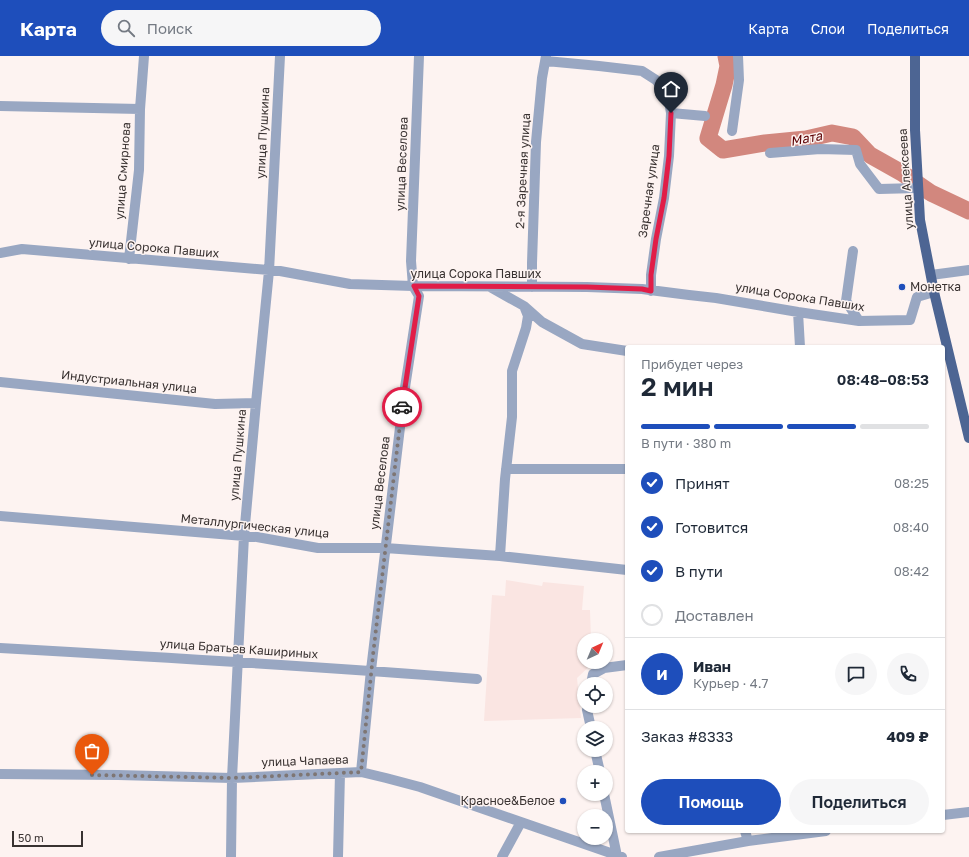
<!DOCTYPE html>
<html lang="ru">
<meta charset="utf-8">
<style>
:root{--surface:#fff;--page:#f6f6f7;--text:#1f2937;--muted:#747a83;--line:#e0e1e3;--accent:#1e4ebb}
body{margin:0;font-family:"Golos Text",sans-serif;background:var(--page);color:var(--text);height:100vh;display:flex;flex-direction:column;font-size:15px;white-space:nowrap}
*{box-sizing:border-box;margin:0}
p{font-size:13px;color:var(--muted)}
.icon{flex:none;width:22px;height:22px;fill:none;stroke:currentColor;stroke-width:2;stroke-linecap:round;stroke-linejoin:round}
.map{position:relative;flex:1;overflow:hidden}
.sheet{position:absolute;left:625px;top:289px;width:320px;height:488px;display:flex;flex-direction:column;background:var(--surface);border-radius:4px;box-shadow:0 1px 3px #0004}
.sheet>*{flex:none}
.needle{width:26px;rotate:44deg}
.fabs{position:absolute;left:577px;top:577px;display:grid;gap:8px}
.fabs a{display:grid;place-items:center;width:36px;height:36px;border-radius:50%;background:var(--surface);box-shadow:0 1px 3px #0004;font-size:20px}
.scale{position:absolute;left:12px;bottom:10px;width:71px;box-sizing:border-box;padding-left:4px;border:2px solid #393231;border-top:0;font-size:11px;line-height:14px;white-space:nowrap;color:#393231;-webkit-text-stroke:3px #fdf3f1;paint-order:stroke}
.pin{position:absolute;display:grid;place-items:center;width:34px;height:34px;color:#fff;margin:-41px -17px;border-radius:50% 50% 50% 0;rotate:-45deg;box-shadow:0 0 4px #0007}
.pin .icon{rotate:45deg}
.courier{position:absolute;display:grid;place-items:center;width:40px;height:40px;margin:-20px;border:3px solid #e11d48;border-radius:50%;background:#fff;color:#222;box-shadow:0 1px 5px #0007}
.summary em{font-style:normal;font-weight:600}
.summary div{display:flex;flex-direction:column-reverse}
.summary{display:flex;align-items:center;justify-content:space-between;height:68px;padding:0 16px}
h1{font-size:26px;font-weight:600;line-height:30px}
.bar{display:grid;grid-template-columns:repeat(4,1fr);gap:6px 4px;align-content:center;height:48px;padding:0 16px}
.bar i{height:5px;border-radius:3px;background:var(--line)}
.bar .active{background:var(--accent)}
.bar p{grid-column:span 4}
.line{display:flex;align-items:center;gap:10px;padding:0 16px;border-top:1px solid var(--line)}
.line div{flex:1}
.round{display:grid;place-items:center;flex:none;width:42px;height:42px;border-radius:21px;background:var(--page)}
ol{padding:0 16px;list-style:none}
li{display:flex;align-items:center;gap:12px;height:44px}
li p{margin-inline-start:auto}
li .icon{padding:4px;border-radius:50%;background:var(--accent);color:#fff;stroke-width:4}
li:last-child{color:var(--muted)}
li i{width:22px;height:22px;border:2px solid var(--line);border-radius:50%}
.cta{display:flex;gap:8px;margin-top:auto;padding:8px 16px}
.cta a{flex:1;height:46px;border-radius:24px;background:var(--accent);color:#fff;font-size:16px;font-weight:600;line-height:46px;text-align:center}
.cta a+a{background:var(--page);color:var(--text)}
header{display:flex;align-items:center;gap:24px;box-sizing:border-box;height:56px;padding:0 20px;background:var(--accent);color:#fff}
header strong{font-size:19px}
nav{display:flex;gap:22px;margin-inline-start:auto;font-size:14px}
.search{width:280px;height:36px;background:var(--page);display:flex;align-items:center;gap:10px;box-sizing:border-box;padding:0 14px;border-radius:22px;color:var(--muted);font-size:15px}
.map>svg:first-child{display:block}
.built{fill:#fae5e2}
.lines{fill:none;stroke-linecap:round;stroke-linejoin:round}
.river{stroke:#d2877e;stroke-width:17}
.minor{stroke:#99a7c2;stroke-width:10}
.major{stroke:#4d6593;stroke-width:10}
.done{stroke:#7e7674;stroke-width:4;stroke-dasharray:0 7.2}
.route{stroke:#e11d48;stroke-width:5}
.poi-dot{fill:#1e4ebb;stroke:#fdf3f1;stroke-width:1.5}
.labels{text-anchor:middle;stroke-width:3;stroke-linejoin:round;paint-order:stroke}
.street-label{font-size:12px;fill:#393231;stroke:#fdf3f1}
.poi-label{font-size:12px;fill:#393231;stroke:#fdf3f1;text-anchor:start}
.water-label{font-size:13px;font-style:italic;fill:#5d0003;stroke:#fdf3f1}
</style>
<header>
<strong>Карта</strong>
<div class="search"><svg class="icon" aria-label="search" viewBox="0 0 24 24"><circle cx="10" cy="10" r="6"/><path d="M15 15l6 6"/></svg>Поиск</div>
<nav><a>Карта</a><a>Слои</a><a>Поделиться</a></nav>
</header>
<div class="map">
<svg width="969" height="801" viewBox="0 0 969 801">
<rect width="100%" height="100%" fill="#fdf3f1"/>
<path class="built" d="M 506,524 L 542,530 L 543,526 L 584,530 L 582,554 L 590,554 L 591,584 L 584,584 L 584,606 L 594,606 L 577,622 L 581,662 L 484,665 L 492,539 L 505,540 Z"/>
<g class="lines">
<path class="river" d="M 726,0 L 728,10 L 724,29 L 708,82 L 723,94 L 765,87 L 806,83 L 832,77 L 853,81 L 870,99 L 902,117 L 931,137 L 969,155"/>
<path class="minor" d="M 546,5 L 599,10 L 642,15 L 656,24 L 668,39 L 671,57 L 669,100 L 664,142 L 656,183 L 651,219 L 651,235
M 0,50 L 140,53
M 671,57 L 705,60
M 732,75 L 739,24 L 738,0
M 770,97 L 820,93 L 856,94 L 860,108 L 879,133 L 918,132
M 853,195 L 846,245 L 859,265
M 0,197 L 22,193 L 280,215 L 350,228 L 413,230 L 587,231 L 642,233 L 689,239 L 716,242 L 798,256 L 859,265 L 910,264 L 917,241 L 934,236
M 129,203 L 139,114 L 140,53 L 144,0
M 931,219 L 969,214
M 490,231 L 524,250 L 542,266 L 582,288 L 627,295
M 532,231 L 532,207 L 536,86 L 542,22 L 546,0
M 798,256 L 800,291
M 0,326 L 215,348 L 256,347
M 506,413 L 627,413
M 0,460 L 257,481 L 318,492 L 385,492 L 500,500 L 627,514
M 500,500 L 505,423 L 512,361 L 512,315 L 526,272 L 528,260 L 524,250
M 0,592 C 159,601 318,610 477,623
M 591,628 L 593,618 L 604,612 L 627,609
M 588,650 L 587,654 L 591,672
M 595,694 L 600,716
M 361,716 L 371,614 L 404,338 L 419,240 L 413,230 L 411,205 L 419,0
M 0,718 L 118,719 L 232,722 L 361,716 L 386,722 L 420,731 L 622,801
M 604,738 L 617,800
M 943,759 L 969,756
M 745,775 L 748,785
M 231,801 L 232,722 L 244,480 L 256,347 L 269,215 L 280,0
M 338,801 L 340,717
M 502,801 L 521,766
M 659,801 L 748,785 L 826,775"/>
<path class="major" d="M 915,0 L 915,74 L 920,164 L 934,236 L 969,382"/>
</g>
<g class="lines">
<path class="done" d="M 92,719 L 232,722 L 361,716 L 373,599 L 402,351"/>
<path class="route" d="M 402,351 L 419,240 L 414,230 L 587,231 L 642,233 L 651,235 L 651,219 L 656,183 L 664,142 L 669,100 L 671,57"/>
</g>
<g class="poi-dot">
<circle cx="902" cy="231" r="4"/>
<circle cx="563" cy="745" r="4"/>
</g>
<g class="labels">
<g class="street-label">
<text transform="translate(263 77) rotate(-87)" y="4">улица Пушкина</text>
<text transform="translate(402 108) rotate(-88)" y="4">улица Веселова</text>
<text transform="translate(123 115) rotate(-86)" y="4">улица Смирнова</text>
<text transform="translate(523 115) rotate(-87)" y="4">2-я Заречная улица</text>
<text transform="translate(906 123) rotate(-94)" y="4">улица Алексеева</text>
<text transform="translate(649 135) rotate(-82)" y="4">Заречная улица</text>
<text transform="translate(154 192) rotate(5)" y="4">улица Сорока Павших</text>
<text x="476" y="222">улица Сорока Павших</text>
<text transform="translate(800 241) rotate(9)" y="4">улица Сорока Павших</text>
<text transform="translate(129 326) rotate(6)" y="4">Индустриальная улица</text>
<text transform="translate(238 399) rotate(-85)" y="4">улица Пушкина</text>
<text transform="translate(380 427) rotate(-83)" y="4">улица Веселова</text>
<text transform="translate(255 470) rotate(6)" y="4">Металлургическая улица</text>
<text transform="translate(239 593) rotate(4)" y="4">улица Братьев Кашириных</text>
<text transform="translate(305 705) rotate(-2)" y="4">улица Чапаева</text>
</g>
<g class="poi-label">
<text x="910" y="235">Монетка</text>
<text x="555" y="749" text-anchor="end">Красное&amp;Белое</text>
</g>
<g class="water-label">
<text transform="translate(806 82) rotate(-11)" y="5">Мата</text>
</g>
</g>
</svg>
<div class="fabs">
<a><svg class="needle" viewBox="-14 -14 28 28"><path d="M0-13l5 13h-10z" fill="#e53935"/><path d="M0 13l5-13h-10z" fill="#747a83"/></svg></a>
<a><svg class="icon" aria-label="locate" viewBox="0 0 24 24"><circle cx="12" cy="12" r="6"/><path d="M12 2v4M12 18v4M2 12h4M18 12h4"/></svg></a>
<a><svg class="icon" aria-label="layers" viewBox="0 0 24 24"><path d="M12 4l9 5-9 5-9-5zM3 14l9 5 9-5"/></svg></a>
<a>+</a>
<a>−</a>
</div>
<div class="scale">50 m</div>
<div class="pin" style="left:92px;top:719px;background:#ea580c"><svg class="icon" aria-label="bag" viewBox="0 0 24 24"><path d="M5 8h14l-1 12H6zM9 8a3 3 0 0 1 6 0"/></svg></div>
<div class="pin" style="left:671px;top:57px;background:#1f2937"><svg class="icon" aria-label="home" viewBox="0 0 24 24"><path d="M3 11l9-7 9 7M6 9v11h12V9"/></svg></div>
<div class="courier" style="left:402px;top:351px"><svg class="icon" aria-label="car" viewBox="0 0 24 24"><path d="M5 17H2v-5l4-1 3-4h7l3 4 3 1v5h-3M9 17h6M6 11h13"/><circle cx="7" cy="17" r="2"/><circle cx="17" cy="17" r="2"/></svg></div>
<section class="sheet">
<div class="summary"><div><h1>2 мин</h1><p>Прибудет через</p></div><em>08:48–08:53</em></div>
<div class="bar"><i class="active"></i><i class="active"></i><i class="active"></i><i></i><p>В пути · 380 m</p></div>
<ol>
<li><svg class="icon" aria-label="check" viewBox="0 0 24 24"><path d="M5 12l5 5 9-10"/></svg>Принят<p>08:25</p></li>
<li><svg class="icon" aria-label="check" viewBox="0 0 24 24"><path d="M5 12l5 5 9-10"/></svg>Готовится<p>08:40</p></li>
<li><svg class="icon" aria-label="check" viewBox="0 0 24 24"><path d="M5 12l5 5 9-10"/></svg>В пути<p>08:42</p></li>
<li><i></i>Доставлен</li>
</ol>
<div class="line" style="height:72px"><b class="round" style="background:var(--accent);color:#fff">И</b><div><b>Иван</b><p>Курьер · 4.7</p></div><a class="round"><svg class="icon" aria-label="chat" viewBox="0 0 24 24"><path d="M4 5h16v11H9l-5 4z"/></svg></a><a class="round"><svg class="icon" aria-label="phone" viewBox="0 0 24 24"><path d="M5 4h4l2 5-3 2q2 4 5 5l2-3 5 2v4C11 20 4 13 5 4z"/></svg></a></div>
<div class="line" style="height:52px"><div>Заказ #8333</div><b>409 ₽</b></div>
<div class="cta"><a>Помощь</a><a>Поделиться</a></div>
</section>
</div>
